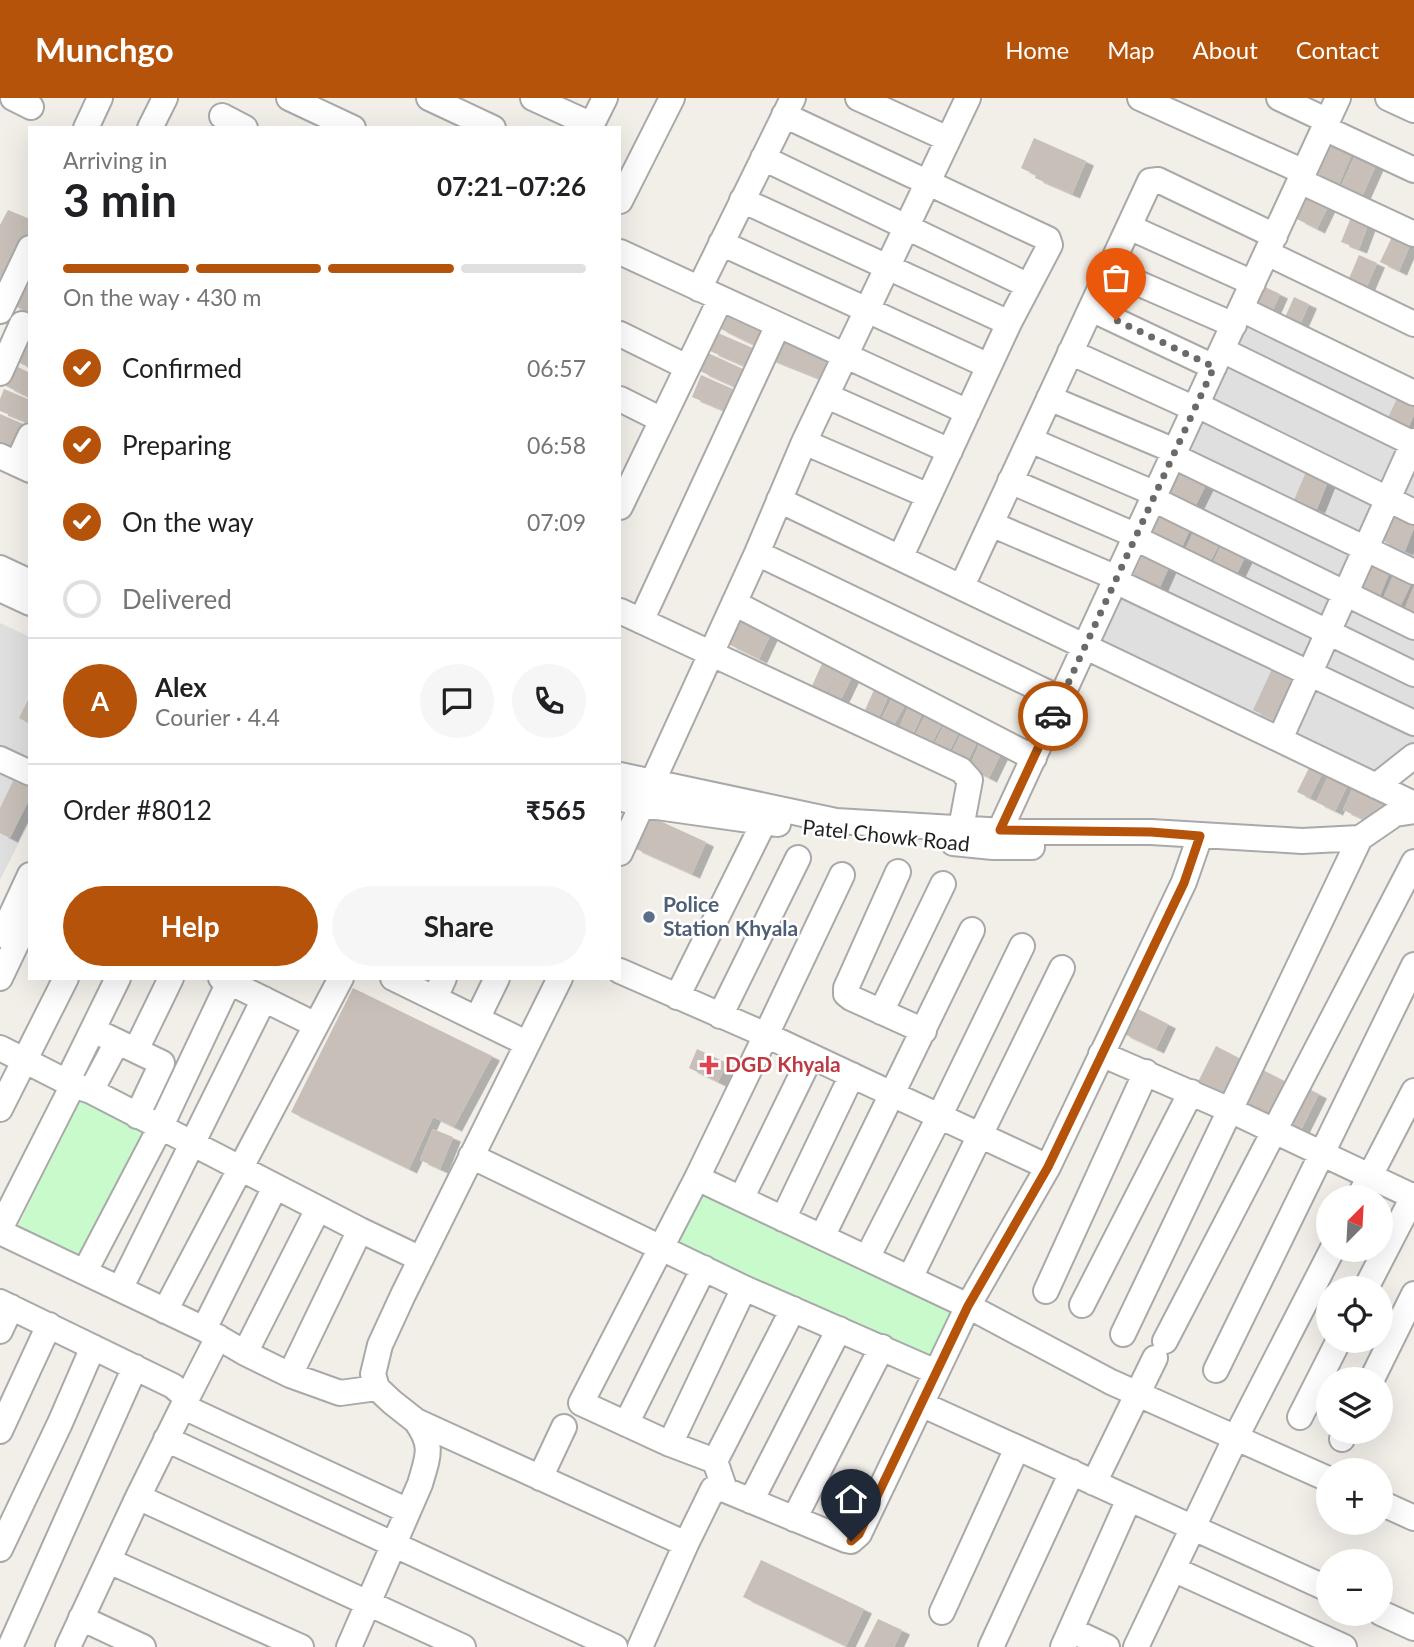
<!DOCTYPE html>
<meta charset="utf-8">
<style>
:root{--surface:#fff;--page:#f6f6f6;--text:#202124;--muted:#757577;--line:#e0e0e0;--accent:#b45309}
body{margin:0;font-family:Lato,sans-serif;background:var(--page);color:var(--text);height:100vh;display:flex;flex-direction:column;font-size:26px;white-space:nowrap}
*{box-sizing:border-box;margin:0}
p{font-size:23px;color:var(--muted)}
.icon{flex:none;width:38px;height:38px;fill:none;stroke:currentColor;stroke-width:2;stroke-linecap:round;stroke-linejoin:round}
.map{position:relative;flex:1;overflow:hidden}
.details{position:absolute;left:28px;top:28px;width:593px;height:854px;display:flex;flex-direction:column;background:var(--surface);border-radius:0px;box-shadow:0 7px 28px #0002}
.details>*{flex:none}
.needle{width:46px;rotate:24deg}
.tools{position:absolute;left:1316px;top:1087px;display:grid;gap:14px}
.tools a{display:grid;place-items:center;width:77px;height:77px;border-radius:50%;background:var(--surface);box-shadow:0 7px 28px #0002;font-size:35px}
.pin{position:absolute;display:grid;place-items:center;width:60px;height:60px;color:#fff;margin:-72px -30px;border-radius:50% 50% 50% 0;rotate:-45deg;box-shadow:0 0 7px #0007}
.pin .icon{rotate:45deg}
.courier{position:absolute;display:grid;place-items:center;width:70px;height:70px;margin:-35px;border:5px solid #b45309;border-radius:50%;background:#fff;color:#222;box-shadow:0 2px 9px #0007}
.overview em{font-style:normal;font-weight:700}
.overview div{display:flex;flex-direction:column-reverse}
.overview{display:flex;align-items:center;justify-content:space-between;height:119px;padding:0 35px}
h1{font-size:46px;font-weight:700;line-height:52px}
.bar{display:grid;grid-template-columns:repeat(4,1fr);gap:10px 7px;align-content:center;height:84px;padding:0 35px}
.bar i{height:9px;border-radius:5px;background:var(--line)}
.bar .current{background:var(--accent)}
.bar p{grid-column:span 4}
.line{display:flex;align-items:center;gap:18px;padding:0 35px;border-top:2px solid var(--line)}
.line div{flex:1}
.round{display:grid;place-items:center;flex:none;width:74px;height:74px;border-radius:37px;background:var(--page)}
ol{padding:0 35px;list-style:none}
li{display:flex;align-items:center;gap:21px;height:77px}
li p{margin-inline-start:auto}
li .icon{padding:7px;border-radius:50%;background:var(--accent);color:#fff;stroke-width:4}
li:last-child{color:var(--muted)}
li i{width:38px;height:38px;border:4px solid var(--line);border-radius:50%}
.primary-button{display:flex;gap:14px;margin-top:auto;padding:14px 35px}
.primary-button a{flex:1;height:80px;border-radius:42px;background:var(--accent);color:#fff;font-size:28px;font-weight:700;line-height:80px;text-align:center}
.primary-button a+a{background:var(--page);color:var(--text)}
header{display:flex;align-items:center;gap:42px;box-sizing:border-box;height:98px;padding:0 35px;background:var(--accent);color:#fff}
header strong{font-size:33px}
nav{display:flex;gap:38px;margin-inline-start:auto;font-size:24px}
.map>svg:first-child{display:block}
.residential{fill:#e0dfdf}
.park{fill:#c8facc}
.building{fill:#c7bfb8;filter:url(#shadow)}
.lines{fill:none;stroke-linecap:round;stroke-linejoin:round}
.minor-casing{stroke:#a9a9a9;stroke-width:28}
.minor{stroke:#fff;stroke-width:24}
.done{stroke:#6b6a68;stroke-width:7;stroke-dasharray:0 12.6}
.route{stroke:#b45309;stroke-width:9}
.service-dot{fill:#5c6f8a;stroke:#fff;stroke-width:2.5}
.health-dot{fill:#e0444e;stroke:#fff;stroke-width:2.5}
.labels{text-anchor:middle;stroke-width:5;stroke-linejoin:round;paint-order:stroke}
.street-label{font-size:21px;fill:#222;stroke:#fff}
.service-label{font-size:21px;font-weight:bold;fill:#4e5e75;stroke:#fff;text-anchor:start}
.health-label{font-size:21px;font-weight:bold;fill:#be3a42;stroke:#fff;text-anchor:start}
</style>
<header>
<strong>Munchgo</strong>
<nav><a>Home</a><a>Map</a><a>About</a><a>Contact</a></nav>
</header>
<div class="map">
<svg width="1414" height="1549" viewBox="0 0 1414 1549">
<defs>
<filter id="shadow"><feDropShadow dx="8" dy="4.5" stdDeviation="0" flood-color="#0004"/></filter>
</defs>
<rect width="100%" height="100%" fill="#f2efe9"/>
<path class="residential" d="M 1241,211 L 1414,291 L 1414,656 L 1376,688 L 1086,547 Z
M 0,525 L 30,539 L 30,723 L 0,782 Z"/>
<path class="park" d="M 81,995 L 151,1030 L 80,1170 L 14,1137 Z
M 697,1090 L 956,1203 L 927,1269 L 666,1155 Z"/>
<path class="building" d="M 1332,39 L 1355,48 L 1336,93 L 1314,84 Z
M 1034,40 L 1086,63 L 1072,96 L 1035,80 L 1036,77 L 1021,70 Z
M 1359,49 L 1380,58 L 1359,105 L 1338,95 Z
M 1309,96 L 1329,106 L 1317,131 L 1297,121 Z
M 8,112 L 30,121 L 30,132 L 0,199 L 0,127 Z
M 1354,112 L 1371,119 L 1359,151 L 1341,144 Z
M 1392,139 L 1410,147 L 1399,173 L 1380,164 Z
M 1359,157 L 1377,165 L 1365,193 L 1347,185 Z
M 30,165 L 30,215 L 11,206 Z
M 1265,189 L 1280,196 L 1270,218 L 1254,211 Z
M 1294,199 L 1309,206 L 1298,231 L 1283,224 Z
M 728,211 L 773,232 L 764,252 L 719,230 Z
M 776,234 L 831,256 L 821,281 L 766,259 Z
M 718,235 L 762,254 L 754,272 L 710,253 Z
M 30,240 L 30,270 L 18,264 Z
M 708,255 L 754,276 L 746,294 L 700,273 Z
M 16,268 L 30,275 L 30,300 L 6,288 Z
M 701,277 L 744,296 L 735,317 L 692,299 Z
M 4,291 L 30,302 L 30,325 L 0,313 L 0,301 Z
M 1400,294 L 1414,300 L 1414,317 L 1406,336 L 1385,326 Z
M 0,316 L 30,329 L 18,355 L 0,347 Z
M 1309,367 L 1331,376 L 1317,411 L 1294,402 Z
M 1181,370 L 1208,383 L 1192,415 L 1165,402 Z
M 1396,408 L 1414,416 L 1414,430 L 1405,453 L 1381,442 Z
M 1162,410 L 1193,425 L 1182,449 L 1151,434 Z
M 1195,430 L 1221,443 L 1209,467 L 1184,454 Z
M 1223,443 L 1247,455 L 1235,480 L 1211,468 Z
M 1146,450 L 1172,462 L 1158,494 L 1131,482 Z
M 1370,462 L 1391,471 L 1377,505 L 1356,496 Z
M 1396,471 L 1414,480 L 1397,515 L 1380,507 Z
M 1414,488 L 1414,524 L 1401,519 Z
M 742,516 L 773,531 L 759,561 L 728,546 Z
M 825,559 L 841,566 L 827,595 L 812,588 Z
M 1274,567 L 1295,576 L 1274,622 L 1253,612 Z
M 841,569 L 853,576 L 840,603 L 828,597 Z
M 877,585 L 891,592 L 879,619 L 865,612 Z
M 30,598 L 30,626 L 19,620 Z
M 892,600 L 905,607 L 891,632 L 879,626 Z
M 909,607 L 923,613 L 911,641 L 897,635 Z
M 926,616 L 943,624 L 929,650 L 913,642 Z
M 946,623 L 961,629 L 947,658 L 932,651 Z
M 964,630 L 980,638 L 966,666 L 950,658 Z
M 981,643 L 1002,653 L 989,680 L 969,670 Z
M 1309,670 L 1322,676 L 1310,700 L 1297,694 Z
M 1329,677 L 1348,686 L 1335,713 L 1316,704 Z
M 13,683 L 30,690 L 30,700 L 10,740 L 0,735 L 0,710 Z
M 1354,687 L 1388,702 L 1376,727 L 1343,712 Z
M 649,718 L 706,744 L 692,776 L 634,750 Z
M 353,890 L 492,958 L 454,1029 L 433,1019 L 409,1071 L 291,1014 Z
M 1134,909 L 1168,926 L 1156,951 L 1122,935 Z
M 1216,948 L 1250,966 L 1230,1006 L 1196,988 Z
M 697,951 L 727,965 L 718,984 L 689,970 Z
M 1257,969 L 1296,989 L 1276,1028 L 1238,1008 Z
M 1301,987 L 1319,996 L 1298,1038 L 1280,1030 Z
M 433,1031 L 453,1039 L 440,1071 L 420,1062 Z
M 761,1462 L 864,1511 L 846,1548 L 743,1499 Z
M 878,1521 L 902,1532 L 894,1549 L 864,1549 Z"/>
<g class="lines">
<defs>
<path id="minor" d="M 13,0 L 31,9
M 289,0 L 353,30
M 429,0 L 493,30
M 533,0 L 592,27
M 858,0 L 948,41
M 1140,0 L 1304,74
M 1279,0 L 1328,23
M 1388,0 L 1414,12
M 784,17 L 1048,141 L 1050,147 L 1009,225 L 901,458
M 222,18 L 245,30
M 86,30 L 100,0
M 150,30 L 165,0
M 590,30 L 605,0
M 1324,30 L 1414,72
M 763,60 L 1027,187
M 1300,83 L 1414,136
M 742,102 L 1009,225
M 620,103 L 672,0
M 1129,129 L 1253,185
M 721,145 L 989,268
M 620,154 L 968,314
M 1267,155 L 1414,226
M 1108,172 L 1234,227
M 699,191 L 793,0
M 1091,211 L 1214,269
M 1241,211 L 1414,295
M 0,213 L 30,150
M 620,236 L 687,269
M 1222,252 L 1414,346
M 1070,254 L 1195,311
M 0,275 L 22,226
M 827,298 L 950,353
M 1049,300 L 1175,353
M 620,301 L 662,322
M 1197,307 L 1414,414
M 1030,342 L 1156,396
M 804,344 L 929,398
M 0,358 L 30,372
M 1173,358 L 1414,474
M 17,366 L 30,338
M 1010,383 L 1137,438
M 1153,401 L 1414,529
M 779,402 L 1414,706
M 620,409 L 720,202
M 991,426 L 1117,480
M 1135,440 L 1414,576
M 757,455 L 1061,601
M 0,470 L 30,484
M 1115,483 L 1414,625
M 962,488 L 1150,83 L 1158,82 L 1275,138
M 0,491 L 30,505
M 734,505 L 1034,660
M 620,513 L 961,672 L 970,682 L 961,730
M 641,523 L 778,227
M 1280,641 L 1414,343
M 0,661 L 30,675
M 620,677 L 836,723 L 1024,734 L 1151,734 L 1302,743 L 1360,740 L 1395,716 L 1414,713
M 1376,688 L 1414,658
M 620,700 L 643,707 L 778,726
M 1000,732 L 1338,0
M 953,745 L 993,749 L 1032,749
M 620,755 L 757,455 L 804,344 L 968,0
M 898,774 L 846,890 L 846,896 L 851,900 L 924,933
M 2,837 L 30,777
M 620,873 L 766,937 L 842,777
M 0,880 L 30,817
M 221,880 L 316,927
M 393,880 L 526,945
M 560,880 L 403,1197 L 380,1247 L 373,1276 L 377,1290 L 392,1304 L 416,1323 L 686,1446
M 677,899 L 764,724
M 435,900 L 444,880
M 881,914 L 943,786
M 720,918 L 798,760
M 477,921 L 497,880
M 93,932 L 162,965 L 137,1018
M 0,950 L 73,987 L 91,993 L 360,1132 L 421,1161
M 136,952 L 171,880
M 1101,956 L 1230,1012 L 1414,1099
M 67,984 L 118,880
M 91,993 L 117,944
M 0,1011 L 66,880
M 471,1058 L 744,1190 L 936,1274
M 697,1080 L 968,1208 L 1111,1284 L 1328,1381
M 1359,1099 L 1414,993
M 741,1101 L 811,958
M 783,1121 L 852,977
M 0,1131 L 73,987
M 0,1134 L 204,1231 L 245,1255 L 290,1277 L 340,1295 L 377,1290
M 822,1139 L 972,832
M 867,1160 L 939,1019 L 1022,848
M 85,1173 L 160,1030 L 229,884
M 910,1180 L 1062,870
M 1366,1190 L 1414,1097
M 120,1191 L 264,901
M 1046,1193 L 1146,974
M 0,1204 L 173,1288 L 187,1300 L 138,1399 L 68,1549
M 1082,1207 L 1191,994
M 165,1213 L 341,880
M 204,1231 L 275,1089
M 0,1233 L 11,1209
M 1123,1236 L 1360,740
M 1165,1243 L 1414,764
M 245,1255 L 318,1111
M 1216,1272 L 1414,867
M 290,1277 L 360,1132
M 1372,1281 L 1414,1196
M 187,1300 L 218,1239
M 921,1306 L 1328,1491
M 184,1309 L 408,1413
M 1300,1319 L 1339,1242
M 626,1326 L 704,1170
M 0,1333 L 49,1227
M 166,1341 L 615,1549
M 1342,1341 L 1345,1334
M 670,1346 L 744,1190
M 715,1363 L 793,1211
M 540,1380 L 564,1329
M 1094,1385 L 1155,1260
M 725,1392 L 715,1363 L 670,1346 L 581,1305 L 697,1080 L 766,937 L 1048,1069
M 138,1399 L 463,1549
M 751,1403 L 839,1231
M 1381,1405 L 1414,1420
M 794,1421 L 882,1249
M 0,1451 L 60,1325 L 93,1249
M 109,1463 L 301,1549
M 1173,1471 L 1344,1549
M 942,1514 L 1017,1350
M 1381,1515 L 1414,1530
M 81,1520 L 143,1549
M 1071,1532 L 1107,1549
M 10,1549 L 135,1269
M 349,1549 L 420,1386 C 428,1358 434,1348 416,1323
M 640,1549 L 686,1446 L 713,1391 L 725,1392 L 846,1442 L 851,1443 L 859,1436 L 968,1208 L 1048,1069 L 1184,784 L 1200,738
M 991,1549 L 1072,1374
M 1063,1549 L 1129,1401
M 1136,1549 L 1236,1339 L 1332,1152"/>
</defs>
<use href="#minor" class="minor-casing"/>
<use href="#minor" class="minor"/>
</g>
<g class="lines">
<path class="done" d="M 1053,618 L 1214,269 L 1116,222"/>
<path class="route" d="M 851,1443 L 859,1436 L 968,1208 L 1048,1069 L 1184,785 L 1200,738 L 1151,734 L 1000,732 L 1053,618"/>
</g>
<circle class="service-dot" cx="649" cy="819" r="7"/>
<path class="health-dot" d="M705.5 956.5h7v7h7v7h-7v7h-7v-7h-7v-7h7z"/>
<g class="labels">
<g class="street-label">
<text transform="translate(886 738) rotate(6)" y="7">Patel Chowk Road</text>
</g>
<g class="service-label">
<text x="663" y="814">Police<tspan x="663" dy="24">Station Khyala</tspan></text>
</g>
<g class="health-label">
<text x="725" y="974">DGD Khyala</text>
</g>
</g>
</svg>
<div class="tools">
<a><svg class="needle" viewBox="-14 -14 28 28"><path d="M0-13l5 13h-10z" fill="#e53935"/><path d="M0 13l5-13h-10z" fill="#757577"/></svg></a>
<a><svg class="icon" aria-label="locate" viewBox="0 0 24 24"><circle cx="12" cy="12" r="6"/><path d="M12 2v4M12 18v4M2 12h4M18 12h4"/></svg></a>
<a><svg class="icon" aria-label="layers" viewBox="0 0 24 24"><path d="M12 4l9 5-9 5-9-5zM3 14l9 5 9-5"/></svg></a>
<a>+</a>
<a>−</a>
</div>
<div class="pin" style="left:1116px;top:222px;background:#ea580c"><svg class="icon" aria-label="bag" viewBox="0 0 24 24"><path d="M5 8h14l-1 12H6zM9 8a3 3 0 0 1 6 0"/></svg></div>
<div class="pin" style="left:851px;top:1443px;background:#1f2937"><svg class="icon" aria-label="home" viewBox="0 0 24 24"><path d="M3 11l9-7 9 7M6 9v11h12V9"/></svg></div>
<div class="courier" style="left:1053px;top:618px"><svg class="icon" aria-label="car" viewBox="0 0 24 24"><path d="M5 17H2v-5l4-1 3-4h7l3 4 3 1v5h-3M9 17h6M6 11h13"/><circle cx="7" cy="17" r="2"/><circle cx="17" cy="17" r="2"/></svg></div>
<section class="details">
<div class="overview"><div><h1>3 min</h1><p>Arriving in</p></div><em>07:21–07:26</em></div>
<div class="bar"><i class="current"></i><i class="current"></i><i class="current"></i><i></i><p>On the way · 430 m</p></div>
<ol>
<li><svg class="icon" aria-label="check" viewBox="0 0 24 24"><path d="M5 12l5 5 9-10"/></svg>Confirmed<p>06:57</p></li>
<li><svg class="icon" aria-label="check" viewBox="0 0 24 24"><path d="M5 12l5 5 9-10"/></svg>Preparing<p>06:58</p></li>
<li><svg class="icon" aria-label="check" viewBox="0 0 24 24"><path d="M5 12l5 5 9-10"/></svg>On the way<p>07:09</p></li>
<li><i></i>Delivered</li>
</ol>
<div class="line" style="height:126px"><b class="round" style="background:var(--accent);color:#fff">A</b><div><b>Alex</b><p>Courier · 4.4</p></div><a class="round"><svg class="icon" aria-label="chat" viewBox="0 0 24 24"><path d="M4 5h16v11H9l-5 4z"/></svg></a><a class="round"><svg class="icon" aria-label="phone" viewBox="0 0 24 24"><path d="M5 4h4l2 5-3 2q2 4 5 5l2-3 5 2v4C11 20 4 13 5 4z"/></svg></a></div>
<div class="line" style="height:91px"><div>Order #8012</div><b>₹565</b></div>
<div class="primary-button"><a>Help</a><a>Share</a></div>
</section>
</div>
